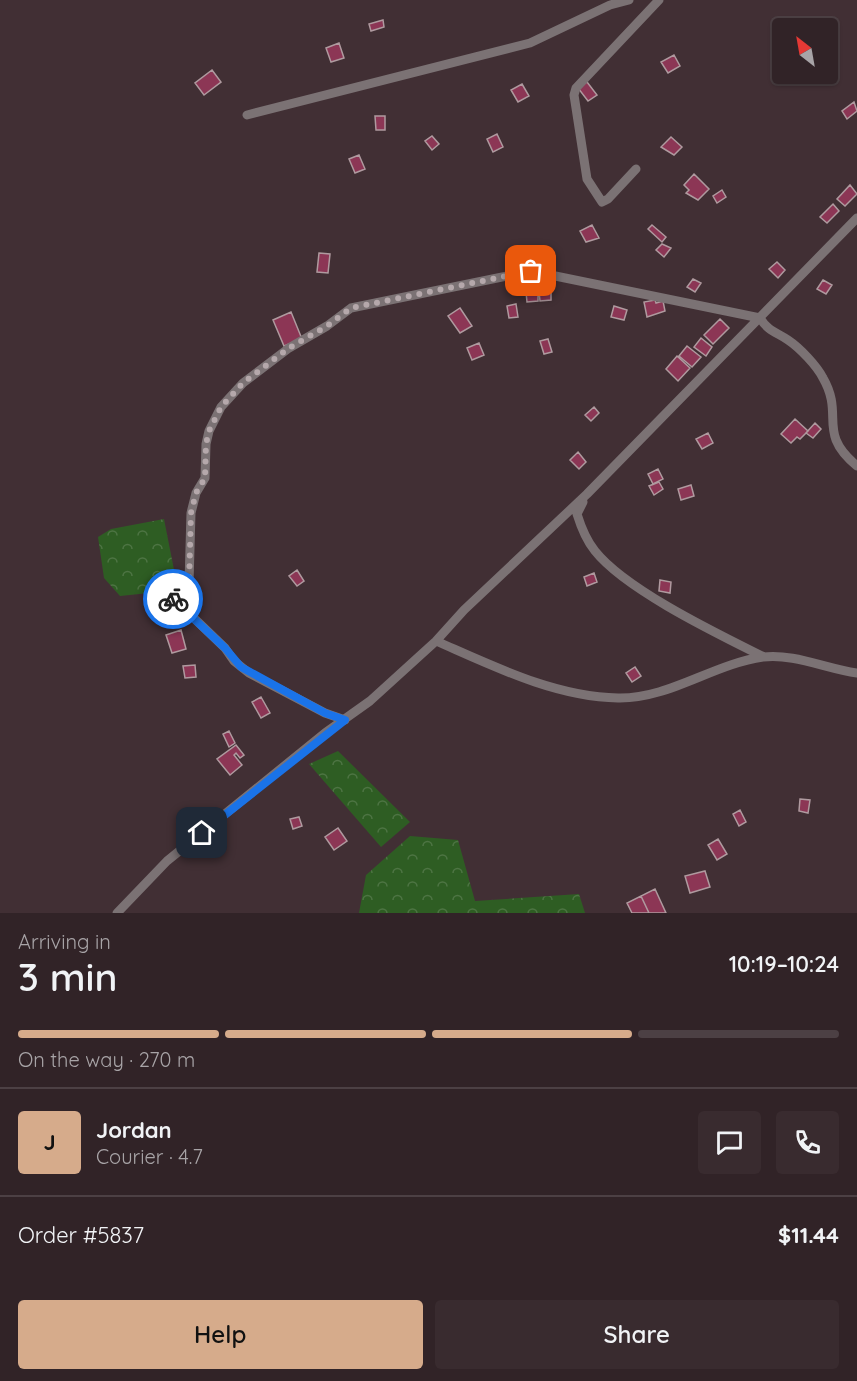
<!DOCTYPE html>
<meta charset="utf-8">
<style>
:root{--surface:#312327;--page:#392b2f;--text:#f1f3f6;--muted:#a8a4a7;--line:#4c4044;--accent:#d6ab8b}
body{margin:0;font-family:Quicksand,sans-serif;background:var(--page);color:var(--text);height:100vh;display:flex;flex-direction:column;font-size:22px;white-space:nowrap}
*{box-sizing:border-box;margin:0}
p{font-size:20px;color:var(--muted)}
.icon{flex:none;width:33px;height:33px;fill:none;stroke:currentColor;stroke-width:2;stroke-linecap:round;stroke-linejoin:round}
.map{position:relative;height:913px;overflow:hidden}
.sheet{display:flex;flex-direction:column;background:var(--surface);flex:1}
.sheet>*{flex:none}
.needle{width:39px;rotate:329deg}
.buttons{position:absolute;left:772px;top:18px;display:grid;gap:12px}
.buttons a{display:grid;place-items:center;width:66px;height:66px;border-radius:6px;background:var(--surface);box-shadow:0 2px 4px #0004,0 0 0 2px var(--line);font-size:30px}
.pin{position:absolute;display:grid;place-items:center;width:51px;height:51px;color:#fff;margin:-26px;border-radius:12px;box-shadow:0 3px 9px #0006}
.courier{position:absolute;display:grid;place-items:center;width:60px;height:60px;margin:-30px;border:4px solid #1a73e8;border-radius:50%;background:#fff;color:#222;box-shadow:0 2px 8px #0007}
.head em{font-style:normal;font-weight:600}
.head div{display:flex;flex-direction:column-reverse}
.head{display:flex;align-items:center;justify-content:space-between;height:102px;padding:0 18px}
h1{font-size:39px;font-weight:600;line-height:45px}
.bar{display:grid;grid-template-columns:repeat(4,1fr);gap:9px 6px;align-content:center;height:72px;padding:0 18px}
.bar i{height:8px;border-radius:4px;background:var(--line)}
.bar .selected{background:var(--accent)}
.bar p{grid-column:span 4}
.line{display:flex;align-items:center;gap:15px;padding:0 18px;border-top:2px solid var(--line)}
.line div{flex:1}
.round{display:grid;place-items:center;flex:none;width:63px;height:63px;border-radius:6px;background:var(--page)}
.primary-button{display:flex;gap:12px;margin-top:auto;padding:12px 18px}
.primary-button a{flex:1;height:69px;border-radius:6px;background:var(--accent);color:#111;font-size:24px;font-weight:600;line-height:69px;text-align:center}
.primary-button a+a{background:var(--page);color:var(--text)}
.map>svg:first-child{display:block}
.forest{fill:url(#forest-crowns)}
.building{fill:#8c3655;stroke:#af9a9f;stroke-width:1.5}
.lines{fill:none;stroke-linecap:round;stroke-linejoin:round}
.street{stroke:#7b7274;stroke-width:9}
.done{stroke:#b5a8ab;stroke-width:6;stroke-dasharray:0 10.8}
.route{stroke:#1a73e8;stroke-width:8}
</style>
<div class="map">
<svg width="857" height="913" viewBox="0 0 857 913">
<defs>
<pattern id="forest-crowns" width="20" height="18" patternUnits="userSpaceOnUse" patternTransform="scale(1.5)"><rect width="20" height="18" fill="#2e5d23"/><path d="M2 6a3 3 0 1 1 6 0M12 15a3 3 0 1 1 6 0" fill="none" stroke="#4d7443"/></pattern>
</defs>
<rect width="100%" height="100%" fill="#412f34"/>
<path class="forest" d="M 164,519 L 178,590 L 120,596 L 104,578 L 98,537 L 111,529 Z
M 338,751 L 410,822 L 381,847 L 309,764 Z
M 410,836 L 458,840 L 475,901 L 579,894 L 585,913 L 359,913 L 366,875 Z"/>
<path class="building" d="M 383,20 L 384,27 L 371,31 L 369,24 Z
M 339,43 L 344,58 L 331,62 L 326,48 Z
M 674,55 L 680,66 L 668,73 L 661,62 Z
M 212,70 L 221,82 L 204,95 L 195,83 Z
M 587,82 L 597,95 L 588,101 L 578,88 Z
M 522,84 L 529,96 L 518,102 L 511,90 Z
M 854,102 L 857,111 L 847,119 L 842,111 Z
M 375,116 L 385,116 L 385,130 L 376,130 Z
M 497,134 L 503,147 L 493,152 L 487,139 Z
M 432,136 L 439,144 L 432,150 L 425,141 Z
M 671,137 L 682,147 L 674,155 L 661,147 Z
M 359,155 L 365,169 L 355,173 L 349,159 Z
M 694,174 L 709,189 L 698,200 L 686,193 L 689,190 L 684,185 Z
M 850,185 L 857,194 L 845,206 L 837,199 Z
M 722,190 L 726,197 L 717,203 L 713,196 Z
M 833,204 L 839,211 L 827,223 L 820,217 Z
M 592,225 L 599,238 L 586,242 L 580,231 Z
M 652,225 L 666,237 L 662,242 L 648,229 Z
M 662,244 L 671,248 L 664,257 L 656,250 Z
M 319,253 L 330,254 L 328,273 L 317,272 Z
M 777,262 L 785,270 L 778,278 L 769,269 Z
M 693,279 L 701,283 L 695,292 L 687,287 Z
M 823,280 L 832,285 L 826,294 L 817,289 Z
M 551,290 L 551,300 L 540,301 L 539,291 Z
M 538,291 L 538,301 L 527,302 L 526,292 Z
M 655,300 L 656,303 L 663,301 L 665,311 L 647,317 L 644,302 Z
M 516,304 L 518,317 L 509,318 L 507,306 Z
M 614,306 L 627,310 L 624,320 L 611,317 Z
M 460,308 L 472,326 L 460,333 L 448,316 Z
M 291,312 L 302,339 L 284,346 L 273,320 Z
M 720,319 L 729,328 L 713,344 L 704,335 Z
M 701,338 L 712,347 L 706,356 L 694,347 Z
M 548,339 L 552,352 L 544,354 L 540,341 Z
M 479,343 L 484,355 L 472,360 L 467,348 Z
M 687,346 L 701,357 L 692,367 L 679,356 Z
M 677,356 L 690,368 L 678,381 L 666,369 Z
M 594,407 L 599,413 L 591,421 L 585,415 Z
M 795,419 L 808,431 L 800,439 L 797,437 L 791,443 L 781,434 Z
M 815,423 L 821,429 L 813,438 L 806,433 Z
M 708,433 L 713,443 L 702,449 L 696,439 Z
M 578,452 L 586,462 L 579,469 L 570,460 Z
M 658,469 L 663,479 L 653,484 L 648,474 Z
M 659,482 L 663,489 L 654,495 L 649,486 Z
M 691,485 L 694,496 L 681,500 L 678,489 Z
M 297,570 L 304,581 L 297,586 L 289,576 Z
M 594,573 L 597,582 L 587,586 L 584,577 Z
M 660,580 L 671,582 L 670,593 L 659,591 Z
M 181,630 L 186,649 L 172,653 L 166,635 Z
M 195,665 L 196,677 L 185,678 L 183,666 Z
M 635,667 L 641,676 L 632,682 L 626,673 Z
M 261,697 L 270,713 L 261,718 L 252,702 Z
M 229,731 L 235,743 L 229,747 L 223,734 Z
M 236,745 L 244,755 L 240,758 L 236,753 L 234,755 L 242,765 L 230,775 L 217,759 Z
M 800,799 L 810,800 L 808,813 L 799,811 Z
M 740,810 L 746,822 L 739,826 L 733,814 Z
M 299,817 L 302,826 L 293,829 L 290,819 Z
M 338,828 L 347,841 L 334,850 L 325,837 Z
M 718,839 L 727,854 L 717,860 L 708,845 Z
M 705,871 L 710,887 L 690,893 L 685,876 Z
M 655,889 L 666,913 L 649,913 L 641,896 Z
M 641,896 L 649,913 L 632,913 L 627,903 Z"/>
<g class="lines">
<path class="street" d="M 247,115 L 530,43 L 610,5 L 629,0
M 636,169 L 608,199 L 602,202 L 587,179 L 574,95 L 576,88 L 659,0
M 583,502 L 577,514 C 581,527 586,540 595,551 C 626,590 718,634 764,657
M 436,641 C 493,666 555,697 618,698 C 669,699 713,664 763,657 C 793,653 827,669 857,673
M 345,720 L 325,713 L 249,673 L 234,661 L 225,648 L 171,596 L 189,583 L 191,513 L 196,493 L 205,478 L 206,444 L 209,431 L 221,407 L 243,383 L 289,348 L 327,326 L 351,308 L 531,271 L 760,318 C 768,331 776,332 788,340 C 800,348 817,366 823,378 C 845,416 816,432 857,466
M 117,913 L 167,861 L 325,733 L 370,701 L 436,641 L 464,610 L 587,494 L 857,218"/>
</g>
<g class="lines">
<path class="done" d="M 173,599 L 171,594 L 189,583 L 191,513 L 196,493 L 205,478 L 206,444 L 209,431 L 221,407 L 243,383 L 289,348 L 327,326 L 351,308 L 531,271"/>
<path class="route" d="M 173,599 L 225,648 L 241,667 L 325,713 L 345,720 L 202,833"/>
</g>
</svg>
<div class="buttons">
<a><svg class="needle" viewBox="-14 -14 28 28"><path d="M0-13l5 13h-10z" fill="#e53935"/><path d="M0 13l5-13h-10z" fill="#a8a4a7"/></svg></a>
</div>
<div class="pin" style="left:531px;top:271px;background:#ea580c"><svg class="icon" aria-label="bag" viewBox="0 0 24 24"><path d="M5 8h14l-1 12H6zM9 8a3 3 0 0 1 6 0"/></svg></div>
<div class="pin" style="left:202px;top:833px;background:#1f2937"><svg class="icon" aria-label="home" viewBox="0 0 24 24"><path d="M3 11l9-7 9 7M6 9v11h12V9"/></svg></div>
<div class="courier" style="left:173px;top:599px"><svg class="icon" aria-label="bike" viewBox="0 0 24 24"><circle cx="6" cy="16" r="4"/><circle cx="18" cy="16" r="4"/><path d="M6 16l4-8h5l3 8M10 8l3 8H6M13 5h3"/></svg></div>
</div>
<section class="sheet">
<div class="head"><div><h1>3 min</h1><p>Arriving in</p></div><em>10:19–10:24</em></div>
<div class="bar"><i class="selected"></i><i class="selected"></i><i class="selected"></i><i></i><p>On the way · 270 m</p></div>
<div class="line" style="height:108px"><b class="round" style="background:var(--accent);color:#111">J</b><div><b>Jordan</b><p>Courier · 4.7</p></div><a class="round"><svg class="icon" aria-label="chat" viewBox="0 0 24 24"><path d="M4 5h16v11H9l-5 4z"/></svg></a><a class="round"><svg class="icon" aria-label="phone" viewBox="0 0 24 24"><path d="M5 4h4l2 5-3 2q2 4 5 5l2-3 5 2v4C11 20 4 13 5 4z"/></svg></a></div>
<div class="line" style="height:78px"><div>Order #5837</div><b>$11.44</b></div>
<div class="primary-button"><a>Help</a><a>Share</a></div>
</section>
